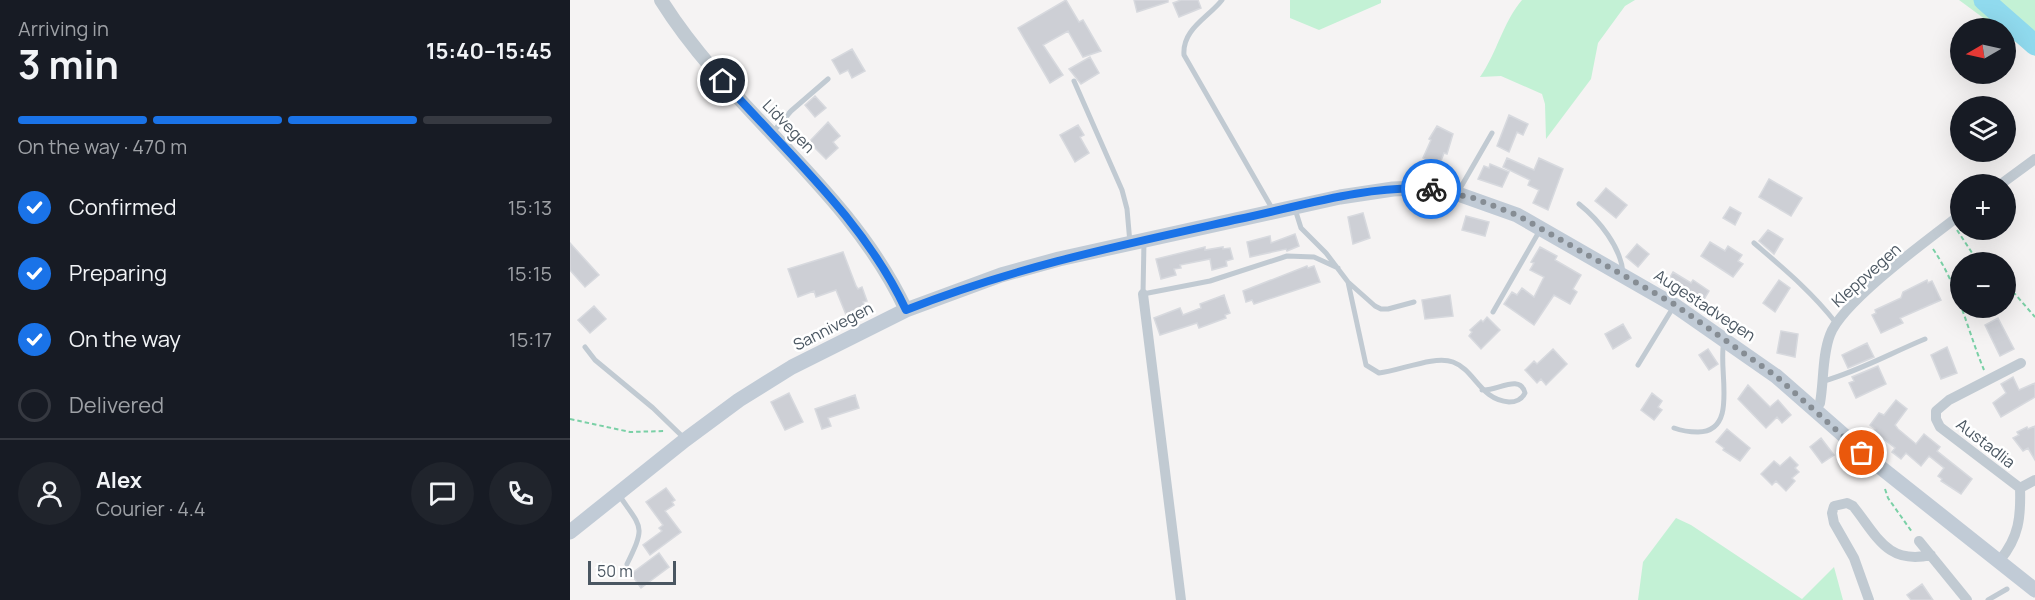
<!DOCTYPE html>
<meta charset="utf-8">
<style>
:root{--surface:#171b24;--page:#20242c;--text:#f1f3f6;--muted:#9ea1a6;--line:#363941;--accent:#1a73e8}
body{margin:0;font-family:Manrope,sans-serif;background:var(--page);color:var(--text);height:100vh;display:flex;flex-direction:column;font-size:22px;white-space:nowrap}
*{box-sizing:border-box;margin:0}
p{font-size:20px;color:var(--muted)}
.icon{flex:none;width:33px;height:33px;fill:none;stroke:currentColor;stroke-width:2;stroke-linecap:round;stroke-linejoin:round}
.map{position:relative;flex:1;overflow:hidden}
.side{display:flex;flex-direction:column;background:var(--surface);width:570px}
.side>*{flex:none}
.needle{width:39px;rotate:261deg}
.buttons{position:absolute;left:1380px;top:18px;display:grid;gap:12px}
.buttons a{display:grid;place-items:center;width:66px;height:66px;border-radius:50%;background:var(--surface);box-shadow:0 6px 24px #0002;font-size:30px}
.scale{position:absolute;left:18px;bottom:15px;width:88px;box-sizing:border-box;padding-left:6px;border:3px solid #4a5661;border-top:0;font-size:16px;line-height:21px;white-space:nowrap;color:#4a5661;-webkit-text-stroke:4px #fff;paint-order:stroke}
.pin{position:absolute;display:grid;place-items:center;width:51px;height:51px;color:#fff;margin:-26px;border:3px solid #fff;border-radius:50%;box-shadow:0 2px 6px #0007}
.courier{position:absolute;display:grid;place-items:center;width:60px;height:60px;margin:-30px;border:4px solid #1a73e8;border-radius:50%;background:#fff;color:#222;box-shadow:0 2px 8px #0007}
.overview em{font-style:normal;font-weight:700}
.overview div{display:flex;flex-direction:column-reverse}
.overview{display:flex;align-items:center;justify-content:space-between;height:102px;padding:0 18px}
h1{font-size:39px;font-weight:700;line-height:45px}
.bar{display:grid;grid-template-columns:repeat(4,1fr);gap:9px 6px;align-content:center;height:72px;padding:0 18px}
.bar i{height:8px;border-radius:4px;background:var(--line)}
.bar .active{background:var(--accent)}
.bar p{grid-column:span 4}
.line{display:flex;align-items:center;gap:15px;padding:0 18px;border-top:2px solid var(--line)}
.line div{flex:1}
.round{display:grid;place-items:center;flex:none;width:63px;height:63px;border-radius:32px;background:var(--page)}
ol{padding:0 18px;list-style:none}
li{display:flex;align-items:center;gap:18px;height:66px}
li p{margin-inline-start:auto}
li .icon{padding:6px;border-radius:50%;background:var(--accent);color:#fff;stroke-width:4}
li:last-child{color:var(--muted)}
li i{width:33px;height:33px;border:3px solid var(--line);border-radius:50%}
main{display:flex;flex:1;min-height:0}
.map>svg:first-child{display:block}
.green{fill:#c3f1d5}
.lines{fill:none;stroke-linecap:round;stroke-linejoin:round}
.river{stroke:#90daee;stroke-width:21}
.building{fill:#cdcfd5;stroke:#d7d9de;stroke-width:1.5}
.path{stroke:#7ad0a6;stroke-width:2;stroke-dasharray:4.5 3;stroke-linecap:butt}
.service{stroke:#c1cad2;stroke-width:5}
.minor{stroke:#c1cad2;stroke-width:10}
.tertiary{stroke:#c1cad2;stroke-width:14}
.secondary{stroke:#c1cbd6;stroke-width:15}
.done{stroke:#868d94;stroke-width:6;stroke-dasharray:0 10.8}
.route{stroke:#1a73e8;stroke-width:8}
.labels{text-anchor:middle;stroke-width:5;stroke-linejoin:round;paint-order:stroke}
.street-label{font-size:16px;fill:#4a5661;stroke:#fff}
</style>
<main>
<section class="side">
<div class="overview"><div><h1>3 min</h1><p>Arriving in</p></div><em>15:40–15:45</em></div>
<div class="bar"><i class="active"></i><i class="active"></i><i class="active"></i><i></i><p>On the way · 470 m</p></div>
<ol>
<li><svg class="icon" aria-label="check" viewBox="0 0 24 24"><path d="M5 12l5 5 9-10"/></svg>Confirmed<p>15:13</p></li>
<li><svg class="icon" aria-label="check" viewBox="0 0 24 24"><path d="M5 12l5 5 9-10"/></svg>Preparing<p>15:15</p></li>
<li><svg class="icon" aria-label="check" viewBox="0 0 24 24"><path d="M5 12l5 5 9-10"/></svg>On the way<p>15:17</p></li>
<li><i></i>Delivered</li>
</ol>
<div class="line" style="height:108px"><a class="round"><svg class="icon" aria-label="person" viewBox="0 0 24 24"><circle cx="12" cy="8" r="4"/><path d="M4 21q1-7 8-7t8 7"/></svg></a><div><b>Alex</b><p>Courier · 4.4</p></div><a class="round"><svg class="icon" aria-label="chat" viewBox="0 0 24 24"><path d="M4 5h16v11H9l-5 4z"/></svg></a><a class="round"><svg class="icon" aria-label="phone" viewBox="0 0 24 24"><path d="M5 4h4l2 5-3 2q2 4 5 5l2-3 5 2v4C11 20 4 13 5 4z"/></svg></a></div>
</section>
<div class="map">
<svg width="1465" height="600" viewBox="0 0 1465 600">
<rect width="100%" height="100%" fill="#f5f3f3"/>
<path class="green" d="M 720,0 L 811,0 L 811,3 L 749,30 L 720,18 Z
M 952,0 L 1065,0 L 1055,6 L 1028,43 L 1021,79 L 976,139 L 975,104 L 972,94 L 931,76 L 910,77 C 927,53 933,22 952,0 Z
M 1389,0 L 1465,0 L 1465,56 L 1436,35 L 1436,28 L 1427,28 Z
M 1106,518 L 1121,525 L 1232,599 L 1264,567 L 1273,600 L 1068,600 L 1073,562 Z"/>
<g class="lines">
<path class="river" d="M 1414,0 L 1465,45"/>
</g>
<path class="building" d="M 496,0 L 509,22 L 513,20 L 531,51 L 513,57 L 498,31 L 473,45 L 493,75 L 480,83 L 448,28 Z
M 564,0 L 598,0 L 598,2 L 567,12 Z
M 611,0 L 628,0 L 631,8 L 609,17 L 603,3 Z
M 282,49 L 295,71 L 282,78 L 278,70 L 270,74 L 262,60 Z
M 520,57 L 529,73 L 511,84 L 499,69 Z
M 245,96 L 256,108 L 245,117 L 235,105 Z
M 939,115 L 958,124 L 953,135 L 947,132 L 939,152 L 927,146 Z
M 258,122 L 270,136 L 263,142 L 268,148 L 256,159 L 239,142 Z
M 508,125 L 514,135 L 510,137 L 519,153 L 505,162 L 490,135 Z
M 867,126 L 883,134 L 877,154 L 874,153 L 869,166 L 853,158 L 861,140 L 859,139 Z
M 937,158 L 964,170 L 969,158 L 993,169 L 978,210 L 963,203 L 969,190 L 958,185 L 960,180 L 933,167 Z
M 920,164 L 939,172 L 932,187 L 908,179 L 914,166 L 919,168 Z
M 1199,179 L 1232,198 L 1221,216 L 1189,197 Z
M 1036,188 L 1057,205 L 1046,218 L 1025,201 Z
M 1160,207 L 1171,213 L 1165,225 L 1153,218 Z
M 793,213 L 800,238 L 783,244 L 778,217 Z
M 896,216 L 919,222 L 915,236 L 892,230 Z
M 1198,230 L 1213,239 L 1204,254 L 1189,241 Z
M 725,234 L 729,246 L 717,251 L 716,249 L 680,257 L 677,242 L 700,236 L 701,243 Z
M 1140,242 L 1155,251 L 1158,246 L 1172,255 L 1168,261 L 1173,264 L 1163,277 L 1131,256 Z
M 0,243 L 29,275 L 15,287 L 0,270 Z
M 1067,244 L 1079,254 L 1068,267 L 1056,257 Z
M 635,247 L 635,250 L 653,247 L 653,249 L 660,248 L 663,259 L 656,261 L 657,266 L 642,270 L 640,259 L 610,265 L 611,268 L 604,269 L 606,275 L 591,279 L 586,259 Z
M 970,247 L 987,256 L 985,260 L 1011,275 L 1003,289 L 1007,292 L 1000,304 L 984,295 L 964,325 L 934,304 L 942,292 L 947,295 L 952,288 L 964,297 L 974,277 L 960,270 L 964,263 L 961,262 Z
M 273,252 L 286,286 L 288,289 L 292,287 L 297,301 L 293,302 L 297,310 L 277,317 L 266,290 L 246,297 L 244,291 L 228,297 L 218,269 Z
M 737,266 L 738,268 L 744,266 L 750,282 L 684,304 L 682,300 L 676,302 L 673,291 Z
M 1103,272 L 1121,283 L 1123,280 L 1139,291 L 1132,303 L 1098,281 Z
M 1209,280 L 1220,288 L 1205,312 L 1193,303 Z
M 1357,280 L 1358,283 L 1362,281 L 1371,300 L 1330,318 L 1333,323 L 1311,333 L 1302,315 L 1306,313 L 1305,310 L 1331,298 L 1333,292 Z
M 654,295 L 660,313 L 655,315 L 656,318 L 629,328 L 627,323 L 590,335 L 584,318 L 610,308 L 613,315 L 631,308 L 630,304 Z
M 880,295 L 883,316 L 855,319 L 852,300 Z
M 24,306 L 36,319 L 20,333 L 8,320 Z
M 917,317 L 930,330 L 911,349 L 899,336 L 902,332 L 900,330 L 911,320 L 913,322 Z
M 1428,318 L 1444,349 L 1430,356 L 1415,325 Z
M 1053,324 L 1061,338 L 1043,349 L 1035,334 Z
M 1211,331 L 1228,334 L 1225,357 L 1207,353 Z
M 1297,343 L 1304,357 L 1278,368 L 1272,355 Z
M 1377,347 L 1387,373 L 1371,379 L 1361,355 Z
M 983,349 L 997,364 L 976,385 L 971,379 L 967,383 L 955,370 L 964,361 L 967,364 Z
M 1138,349 L 1148,364 L 1139,370 L 1129,355 Z
M 1308,366 L 1316,384 L 1286,398 L 1279,383 L 1284,381 L 1282,377 Z
M 1443,377 L 1449,390 L 1465,383 L 1465,397 L 1431,417 L 1423,403 L 1436,393 L 1431,384 Z
M 1178,385 L 1200,407 L 1208,400 L 1221,415 L 1212,423 L 1207,417 L 1196,428 L 1168,399 Z
M 219,393 L 233,422 L 215,430 L 201,402 Z
M 1082,393 L 1092,401 L 1088,407 L 1092,410 L 1084,420 L 1071,410 Z
M 285,395 L 289,408 L 258,418 L 261,426 L 252,429 L 245,409 Z
M 1326,400 L 1337,409 L 1325,425 L 1328,429 L 1346,444 L 1354,434 L 1370,447 L 1367,451 L 1402,479 L 1391,494 L 1371,481 L 1372,479 L 1368,476 L 1374,468 L 1359,456 L 1351,466 L 1336,453 L 1331,459 L 1322,452 L 1325,448 L 1304,431 L 1305,429 L 1300,425 L 1309,413 L 1314,415 Z
M 1465,426 L 1465,460 L 1458,448 L 1453,451 L 1443,438 L 1449,435 L 1447,432 L 1457,427 L 1458,429 Z
M 1157,429 L 1180,448 L 1170,461 L 1153,450 L 1154,448 L 1146,442 Z
M 1251,438 L 1264,455 L 1252,463 L 1240,447 Z
M 1220,457 L 1228,465 L 1225,468 L 1229,472 L 1222,478 L 1225,481 L 1216,491 L 1206,481 L 1202,485 L 1191,474 L 1204,461 L 1210,466 Z
M 96,488 L 105,500 L 102,502 L 104,505 L 95,511 L 111,532 L 80,555 L 73,545 L 92,531 L 89,528 L 93,525 L 76,502 Z
M 89,553 L 99,567 L 71,588 L 61,574 Z
M 1352,584 L 1363,600 L 1341,600 L 1337,595 Z"/>
<g class="lines">
<path class="path" d="M 1387,230 L 1408,262
M 1363,249 C 1388,285 1397,329 1414,370
M 1436,288 L 1445,294 L 1465,317
M 0,419 L 60,432 L 95,431
M 1315,489 L 1318,498 L 1342,532"/>
<path class="service" d="M 652,0 C 638,18 612,29 614,55 L 703,210
M 504,81 L 552,190 L 557,209 L 560,243
M 202,133 L 221,111 L 258,79
M 888,192 L 922,133
M 1009,204 C 1029,220 1051,247 1053,273
M 725,209 L 731,228 L 756,253 L 778,282 L 805,306 L 811,309 L 818,309 L 844,302
M 574,241 L 573,294 L 640,281 L 717,256 L 744,257 L 768,268
M 1184,243 C 1213,268 1242,292 1266,323
M 778,282 L 796,365 L 809,373 C 830,371 864,355 883,362 C 905,370 910,400 939,402 C 946,402 952,399 955,393 C 950,373 926,392 912,390
M 923,312 L 970,230
M 15,347 L 25,360 L 83,408 L 114,438
M 1068,365 L 1104,306
M 1254,381 C 1289,371 1321,353 1355,339
M 1104,428 C 1112,431 1120,432 1128,432 C 1170,432 1147,368 1154,342
M 49,495 C 72,529 76,525 57,564
M 1418,600 L 1437,589"/>
<path class="minor" d="M 1431,184 L 1465,159
M 573,294 L 611,600
M 1245,411 L 1250,403 C 1254,381 1252,356 1260,335 C 1272,302 1360,238 1390,215
M 1450,488 L 1370,427 L 1366,419 L 1366,411 L 1379,400 L 1451,363
M 1349,541 L 1397,600
M 1430,560 C 1449,537 1451,517 1450,488 L 1465,480
M 1299,600 L 1284,558 L 1264,523 L 1262,513 L 1264,506 L 1277,503 L 1283,506 C 1307,536 1317,565 1361,555"/>
<path class="tertiary" d="M 91,0 C 161,112 279,188 336,310"/>
<path class="secondary" d="M 0,532 L 115,440 L 169,400 L 222,367 L 336,310 L 431,275 L 489,259 L 770,197 L 823,189 L 847,188 L 888,194 L 947,215 L 1104,305 L 1206,376 L 1310,467 L 1465,590"/>
</g>
<g class="lines">
<path class="done" d="M 861,189 L 903,198 L 947,215 L 1104,304 L 1206,376 L 1292,453"/>
<path class="route" d="M 153,81 C 218,154 294,220 336,310 C 444,267 556,244 669,219 C 731,206 796,185 861,189"/>
</g>
<g class="labels">
<g class="street-label">
<text transform="translate(219 126) rotate(46)" y="6">Lidvegen</text>
<text transform="translate(1296 275) rotate(-42)" y="6">Kleppvegen</text>
<text transform="translate(1135 305) rotate(33)" y="6">Augestadvegen</text>
<text transform="translate(263 326) rotate(-27)" y="6">Sannivegen</text>
<text transform="translate(1416 443) rotate(38)" y="6">Austadlia</text>
</g>
</g>
</svg>
<div class="buttons">
<a><svg class="needle" viewBox="-14 -14 28 28"><path d="M0-13l5 13h-10z" fill="#e53935"/><path d="M0 13l5-13h-10z" fill="#9ea1a6"/></svg></a>
<a><svg class="icon" aria-label="layers" viewBox="0 0 24 24"><path d="M12 4l9 5-9 5-9-5zM3 14l9 5 9-5"/></svg></a>
<a>+</a>
<a>−</a>
</div>
<div class="scale">50 m</div>
<div class="pin" style="left:1292px;top:453px;background:#ea580c"><svg class="icon" aria-label="bag" viewBox="0 0 24 24"><path d="M5 8h14l-1 12H6zM9 8a3 3 0 0 1 6 0"/></svg></div>
<div class="pin" style="left:153px;top:81px;background:#1f2937"><svg class="icon" aria-label="home" viewBox="0 0 24 24"><path d="M3 11l9-7 9 7M6 9v11h12V9"/></svg></div>
<div class="courier" style="left:861px;top:189px"><svg class="icon" aria-label="bike" viewBox="0 0 24 24"><circle cx="6" cy="16" r="4"/><circle cx="18" cy="16" r="4"/><path d="M6 16l4-8h5l3 8M10 8l3 8H6M13 5h3"/></svg></div>
</div>
</main>
